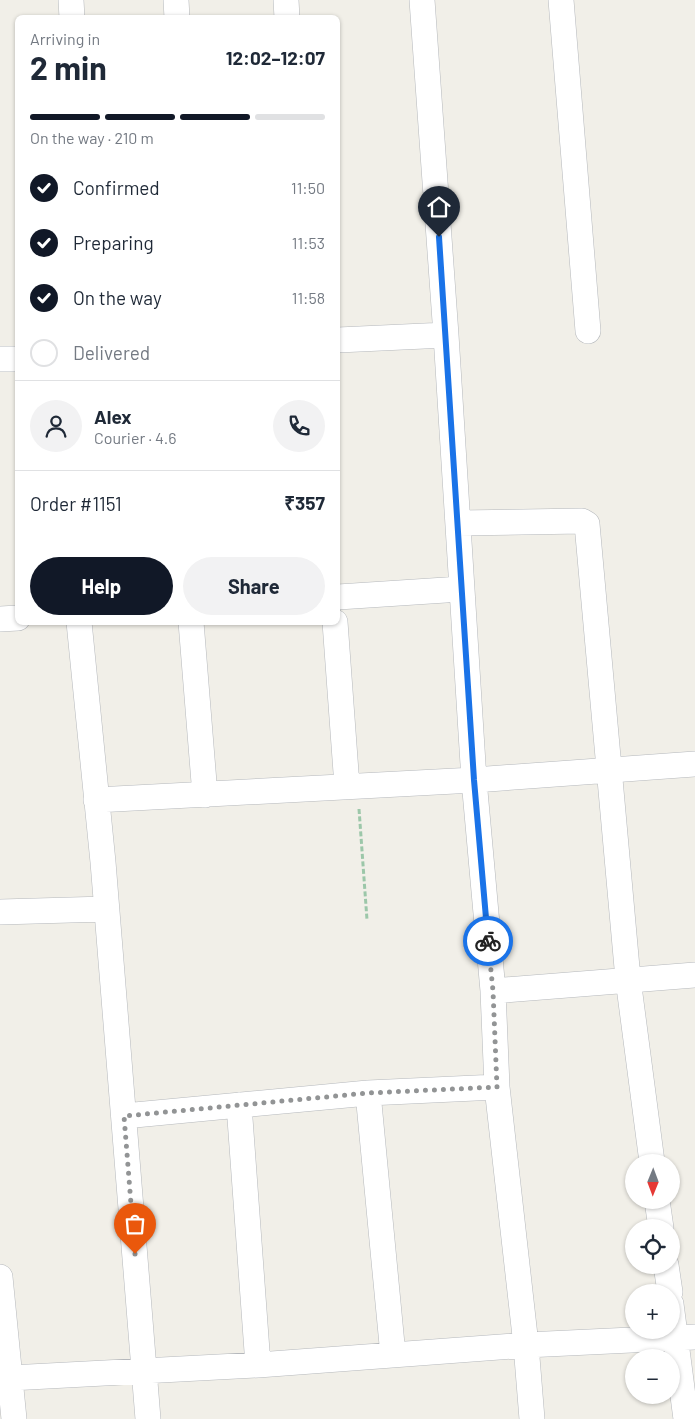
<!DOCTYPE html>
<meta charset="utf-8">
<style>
:root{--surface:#fff;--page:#f2f2f3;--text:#1f2937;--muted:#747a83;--line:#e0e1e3;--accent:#111827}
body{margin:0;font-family:Barlow,sans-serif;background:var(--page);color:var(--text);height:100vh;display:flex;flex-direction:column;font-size:19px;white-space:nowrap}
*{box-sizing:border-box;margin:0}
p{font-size:16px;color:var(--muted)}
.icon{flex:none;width:28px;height:28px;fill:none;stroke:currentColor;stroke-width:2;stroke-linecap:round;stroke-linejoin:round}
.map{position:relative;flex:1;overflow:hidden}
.sheet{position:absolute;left:15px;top:15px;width:325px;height:610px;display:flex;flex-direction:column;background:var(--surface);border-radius:8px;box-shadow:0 1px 4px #0004}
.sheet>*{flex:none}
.needle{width:32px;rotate:181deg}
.fabs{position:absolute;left:625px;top:1154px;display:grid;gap:10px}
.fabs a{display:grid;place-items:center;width:55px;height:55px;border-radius:50%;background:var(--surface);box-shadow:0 1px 4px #0004;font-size:25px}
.pin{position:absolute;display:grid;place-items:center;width:42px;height:42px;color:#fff;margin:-51px -21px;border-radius:50% 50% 50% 0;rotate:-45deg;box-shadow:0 0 5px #0007}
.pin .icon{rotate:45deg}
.courier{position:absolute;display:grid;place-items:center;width:50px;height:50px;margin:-25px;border:4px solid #1a73e8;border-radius:50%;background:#fff;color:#222;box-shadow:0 1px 6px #0007}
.headline em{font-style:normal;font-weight:700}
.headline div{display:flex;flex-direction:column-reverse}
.headline{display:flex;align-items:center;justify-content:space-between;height:85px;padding:0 15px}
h1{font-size:32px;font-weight:700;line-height:38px}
.bar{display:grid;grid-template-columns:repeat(4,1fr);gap:8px 5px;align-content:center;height:60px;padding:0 15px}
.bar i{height:6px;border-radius:4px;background:var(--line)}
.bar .on{background:var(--accent)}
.bar p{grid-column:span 4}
.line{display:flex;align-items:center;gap:12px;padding:0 15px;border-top:1px solid var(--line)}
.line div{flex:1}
.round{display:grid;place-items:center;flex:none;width:52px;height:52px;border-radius:26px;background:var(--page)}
ol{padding:0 15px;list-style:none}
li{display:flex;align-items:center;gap:15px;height:55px}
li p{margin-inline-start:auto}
li .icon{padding:5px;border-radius:50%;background:var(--accent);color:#fff;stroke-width:4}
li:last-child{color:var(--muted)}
li i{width:28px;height:28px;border:2px solid var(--line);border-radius:50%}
.button{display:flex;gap:10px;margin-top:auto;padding:10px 15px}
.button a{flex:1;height:58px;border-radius:30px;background:var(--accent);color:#fff;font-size:20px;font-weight:700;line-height:58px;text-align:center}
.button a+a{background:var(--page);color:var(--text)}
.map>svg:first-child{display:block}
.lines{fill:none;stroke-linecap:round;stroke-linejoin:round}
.minor-casing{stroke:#b5b8bc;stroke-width:26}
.path{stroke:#9cc7a9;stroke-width:3;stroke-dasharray:5 2.5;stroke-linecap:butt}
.minor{stroke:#fff;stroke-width:25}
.done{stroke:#929495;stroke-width:5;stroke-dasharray:0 9}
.route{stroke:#1a73e8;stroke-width:6}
</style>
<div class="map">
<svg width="695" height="1419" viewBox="0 0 695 1419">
<rect width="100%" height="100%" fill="#f1efe8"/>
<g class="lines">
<defs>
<path id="minor" d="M 71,0 L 72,18
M 176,0 L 177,18
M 286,0 L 287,18
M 422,0 L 446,335 L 474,780 L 493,991 L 497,1087 L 526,1345 L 532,1419
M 561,0 L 588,331
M 338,340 L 446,335
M 0,359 L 18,359
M 459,523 L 582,521 L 587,524 L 628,979 L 652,1162
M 338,597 L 461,589
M 0,619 L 18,618
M 79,622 L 103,862 L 148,1419
M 191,622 L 205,795
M 335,622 L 347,786
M 96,800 L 474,780 L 695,764
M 0,912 L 106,909
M 493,991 L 695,975
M 368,1093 L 393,1355
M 239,1105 L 258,1365
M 124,1116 L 368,1093 L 497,1087
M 657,1200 L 661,1228
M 666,1265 L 670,1292
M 0,1277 L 14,1419
M 671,1304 L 686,1419
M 10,1378 L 258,1365 L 526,1345 L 695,1337"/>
</defs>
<use href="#minor" class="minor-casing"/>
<path class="path" d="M 359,809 L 367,920"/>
<use href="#minor" class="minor"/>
</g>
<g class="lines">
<path class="done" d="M 135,1254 L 124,1116 L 368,1093 L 497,1087 L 493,991 L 488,941"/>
<path class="route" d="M 439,237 L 474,780 L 488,941"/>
</g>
</svg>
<div class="fabs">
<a><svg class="needle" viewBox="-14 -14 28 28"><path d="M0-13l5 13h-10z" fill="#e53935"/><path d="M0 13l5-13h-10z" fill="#747a83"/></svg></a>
<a><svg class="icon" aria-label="locate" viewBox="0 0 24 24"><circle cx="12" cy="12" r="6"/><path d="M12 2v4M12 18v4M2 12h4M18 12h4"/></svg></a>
<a>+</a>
<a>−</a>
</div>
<div class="pin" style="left:135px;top:1254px;background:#ea580c"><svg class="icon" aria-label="bag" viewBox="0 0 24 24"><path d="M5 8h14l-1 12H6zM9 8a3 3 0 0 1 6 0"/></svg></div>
<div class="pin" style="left:439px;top:237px;background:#1f2937"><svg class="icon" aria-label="home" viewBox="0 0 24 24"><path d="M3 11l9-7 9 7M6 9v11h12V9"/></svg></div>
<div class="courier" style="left:488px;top:941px"><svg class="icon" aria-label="bike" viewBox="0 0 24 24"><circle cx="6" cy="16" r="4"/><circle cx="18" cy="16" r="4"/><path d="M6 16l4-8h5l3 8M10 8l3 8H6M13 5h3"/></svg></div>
<section class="sheet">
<div class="headline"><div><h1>2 min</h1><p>Arriving in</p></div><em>12:02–12:07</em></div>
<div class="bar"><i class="on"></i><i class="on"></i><i class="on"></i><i></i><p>On the way · 210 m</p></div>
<ol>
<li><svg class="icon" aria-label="check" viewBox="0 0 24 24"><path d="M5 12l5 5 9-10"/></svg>Confirmed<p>11:50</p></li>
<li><svg class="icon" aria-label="check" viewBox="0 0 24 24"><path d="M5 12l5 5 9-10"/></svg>Preparing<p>11:53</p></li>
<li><svg class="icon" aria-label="check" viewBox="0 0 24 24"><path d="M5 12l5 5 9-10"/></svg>On the way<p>11:58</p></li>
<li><i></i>Delivered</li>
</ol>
<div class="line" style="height:90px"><a class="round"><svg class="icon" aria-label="person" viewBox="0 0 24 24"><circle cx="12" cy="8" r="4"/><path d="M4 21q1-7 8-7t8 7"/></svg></a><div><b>Alex</b><p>Courier · 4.6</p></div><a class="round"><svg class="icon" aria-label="phone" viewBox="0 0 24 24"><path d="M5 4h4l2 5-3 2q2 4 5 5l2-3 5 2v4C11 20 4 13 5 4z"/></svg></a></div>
<div class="line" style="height:65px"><div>Order #1151</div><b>₹357</b></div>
<div class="button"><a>Help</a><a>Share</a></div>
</section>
</div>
